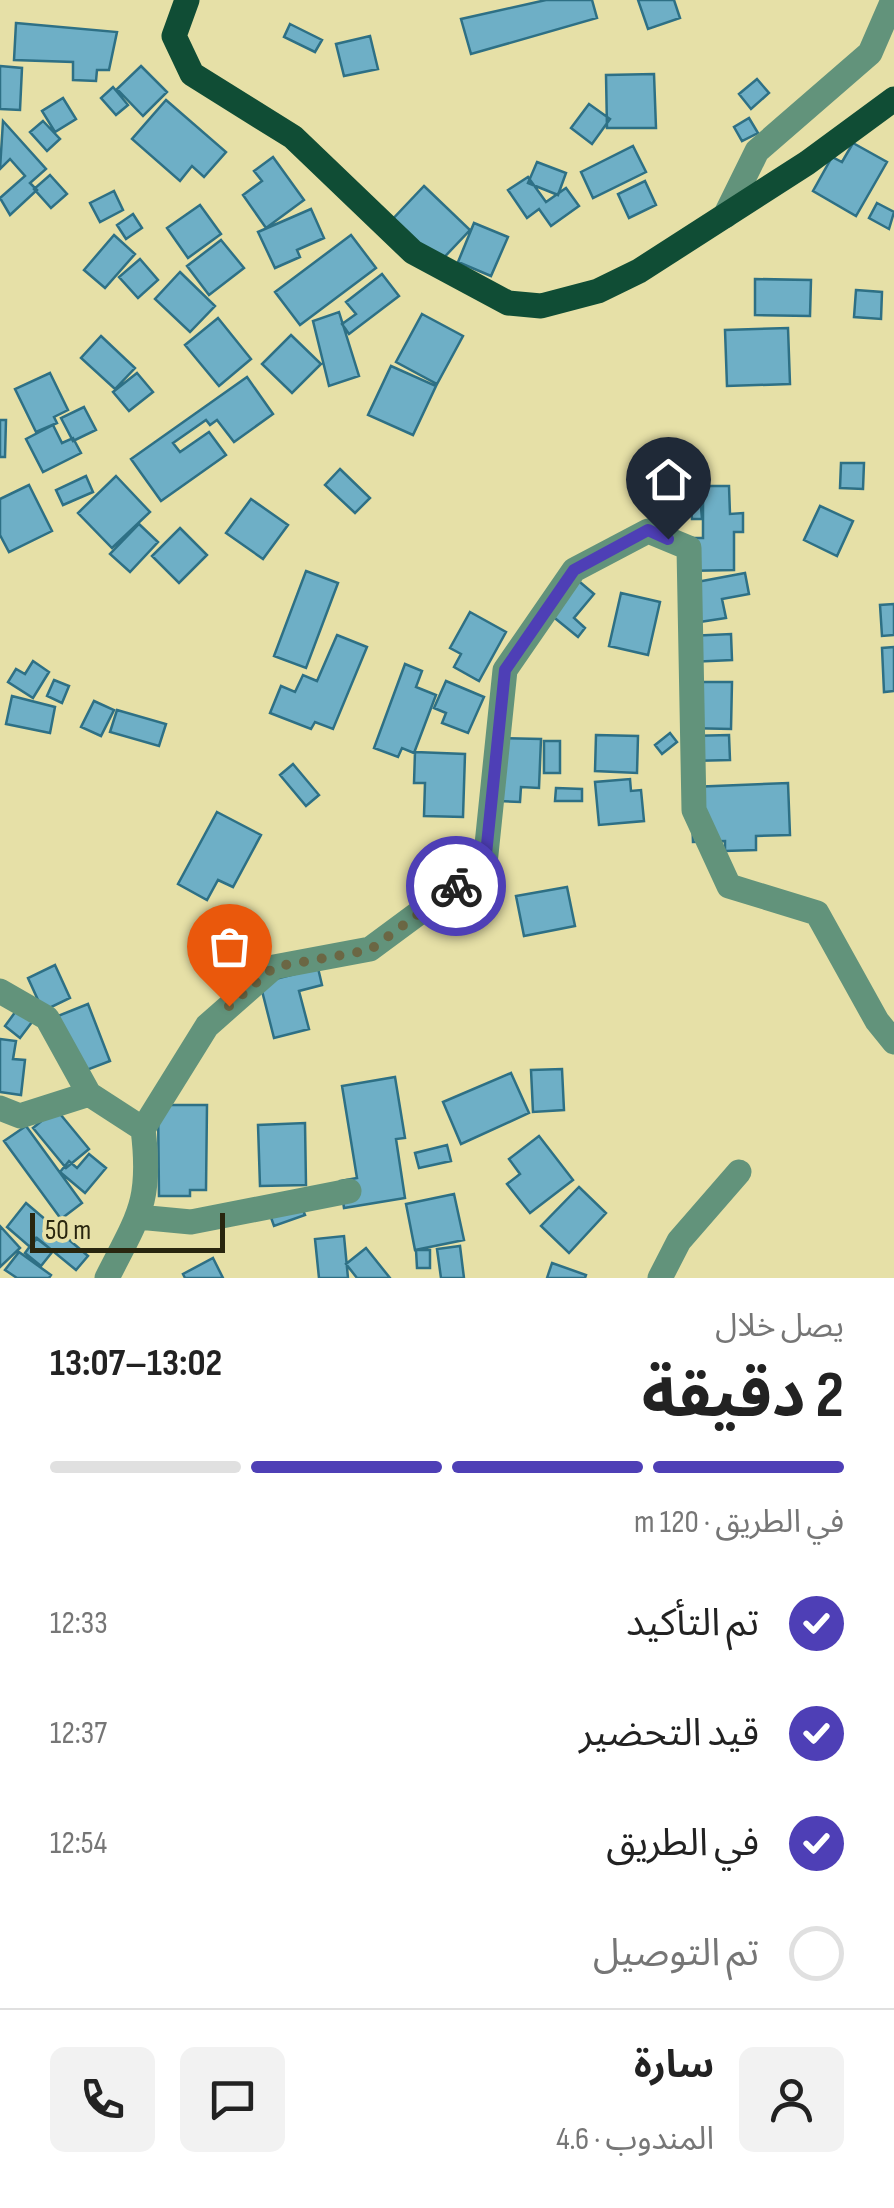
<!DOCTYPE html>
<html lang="ar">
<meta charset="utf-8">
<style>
:root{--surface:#fff;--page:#f2f2f2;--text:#222;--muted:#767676;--line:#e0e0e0;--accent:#4e3fb6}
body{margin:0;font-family:"Sofia Sans Condensed","Noto Sans Arabic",sans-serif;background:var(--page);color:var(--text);direction:rtl;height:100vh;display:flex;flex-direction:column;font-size:38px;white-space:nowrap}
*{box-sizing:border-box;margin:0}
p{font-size:32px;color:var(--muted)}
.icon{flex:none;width:55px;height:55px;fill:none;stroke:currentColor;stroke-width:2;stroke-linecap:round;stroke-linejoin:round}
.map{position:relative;height:1278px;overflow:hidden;direction:ltr}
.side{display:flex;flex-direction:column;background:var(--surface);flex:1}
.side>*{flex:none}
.scale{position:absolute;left:30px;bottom:25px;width:195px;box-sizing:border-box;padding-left:10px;border:5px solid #29260f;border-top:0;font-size:28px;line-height:35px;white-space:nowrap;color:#29260f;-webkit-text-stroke:8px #e6e0a7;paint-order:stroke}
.pin{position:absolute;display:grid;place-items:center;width:85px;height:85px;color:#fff;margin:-102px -42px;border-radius:50% 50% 50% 0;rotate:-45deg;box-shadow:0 0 10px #0007}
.pin .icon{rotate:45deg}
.courier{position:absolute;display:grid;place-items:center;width:100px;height:100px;margin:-50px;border:8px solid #4e3fb6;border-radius:50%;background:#fff;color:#222;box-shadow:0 2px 12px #0007}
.head em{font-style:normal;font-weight:700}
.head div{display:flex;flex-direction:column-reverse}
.head{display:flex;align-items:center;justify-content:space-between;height:170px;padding:0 50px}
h1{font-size:65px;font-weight:700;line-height:75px}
.bar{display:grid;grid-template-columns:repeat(4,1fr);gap:15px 10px;align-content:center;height:120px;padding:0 50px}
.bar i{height:12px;border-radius:8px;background:var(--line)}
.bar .on{background:var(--accent)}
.bar p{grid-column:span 4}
.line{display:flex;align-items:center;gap:25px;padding:0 50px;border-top:2px solid var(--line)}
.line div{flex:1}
.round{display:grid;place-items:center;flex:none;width:105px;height:105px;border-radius:15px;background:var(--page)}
ol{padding:0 50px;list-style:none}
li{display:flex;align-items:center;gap:30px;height:110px}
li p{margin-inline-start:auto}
li .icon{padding:10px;border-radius:50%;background:var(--accent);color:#fff;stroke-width:4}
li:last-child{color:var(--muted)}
li i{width:55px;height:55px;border:5px solid var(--line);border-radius:50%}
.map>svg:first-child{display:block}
.building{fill:#6eafc6;stroke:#2e7085;stroke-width:2.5}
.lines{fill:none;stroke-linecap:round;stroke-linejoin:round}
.minor{stroke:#62937b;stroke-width:25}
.major{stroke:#104d35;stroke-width:25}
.done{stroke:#6b6744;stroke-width:10;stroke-dasharray:0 18}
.route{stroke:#4e3fb6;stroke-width:12}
</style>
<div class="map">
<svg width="894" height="1278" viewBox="0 0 894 1278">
<rect width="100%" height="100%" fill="#e6e0a7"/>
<path class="building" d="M 546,0 L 592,0 L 597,18 L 471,54 L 461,19 Z
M 638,0 L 674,0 L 680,18 L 648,29 Z
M 16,23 L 117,32 L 109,70 L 97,70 L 96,81 L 73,80 L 73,62 L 14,60 Z
M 290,24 L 322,40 L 315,52 L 284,37 Z
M 370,36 L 378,69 L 344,76 L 336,44 Z
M 0,66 L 22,68 L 20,110 L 0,109 Z
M 141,66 L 167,92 L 143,116 L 117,89 Z
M 654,74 L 656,128 L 607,128 L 606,75 Z
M 757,79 L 769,93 L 751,109 L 739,94 Z
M 113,87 L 128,105 L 116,115 L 101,98 Z
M 63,98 L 76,119 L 55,132 L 42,111 Z
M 166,100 L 226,152 L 204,177 L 192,166 L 180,181 L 132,139 Z
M 589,104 L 610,119 L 592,144 L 571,128 Z
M 749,118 L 758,133 L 742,141 L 734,127 Z
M 3,121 L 46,169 L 30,183 L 37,190 L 10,215 L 0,198 L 25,176 L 10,159 L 0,169 Z
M 43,121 L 60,139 L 47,151 L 30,132 Z
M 853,143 L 887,162 L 856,216 L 813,191 L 832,157 L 842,162 Z
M 633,146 L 646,172 L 593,198 L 581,172 Z
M 273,157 L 304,200 L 266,228 L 243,195 L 262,181 L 254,171 Z
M 537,162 L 566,173 L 558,195 L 528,183 Z
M 50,175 L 67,194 L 51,208 L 34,189 Z
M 528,177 L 546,202 L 566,188 L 579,206 L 551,226 L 539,209 L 527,218 L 508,190 Z
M 645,181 L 656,205 L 629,218 L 618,194 Z
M 424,186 L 470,230 L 435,267 L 389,223 Z
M 114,191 L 123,210 L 100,222 L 90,203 Z
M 877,203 L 894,212 L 889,229 L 869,218 Z
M 200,205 L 221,234 L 188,258 L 167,228 Z
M 311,209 L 324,238 L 297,250 L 300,257 L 275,268 L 258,232 Z
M 133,214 L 142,228 L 126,239 L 117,225 Z
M 474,223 L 508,237 L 491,276 L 458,262 Z
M 114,235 L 135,254 L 105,288 L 84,270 Z
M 351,235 L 376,268 L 300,325 L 275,292 Z
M 221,240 L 244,268 L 209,295 L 187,266 Z
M 140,259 L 158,280 L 138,298 L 119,277 Z
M 180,272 L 215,306 L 190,332 L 155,299 Z
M 382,274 L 399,296 L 349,334 L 342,324 L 356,314 L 346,302 Z
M 755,279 L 811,280 L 810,316 L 755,315 Z
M 856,290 L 882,292 L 881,319 L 854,317 Z
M 339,312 L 359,376 L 329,386 L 313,321 Z
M 422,314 L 463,336 L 437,384 L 396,362 Z
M 218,318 L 251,359 L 219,386 L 185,345 Z
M 788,328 L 790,384 L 727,386 L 725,330 Z
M 291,335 L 321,364 L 292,393 L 262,364 Z
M 101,336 L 135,368 L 115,389 L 81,358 Z
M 391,366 L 436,386 L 413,435 L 368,415 Z
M 50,373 L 68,410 L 54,417 L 57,423 L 36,432 L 15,389 Z
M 137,373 L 153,392 L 129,411 L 113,392 Z
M 247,377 L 273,414 L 234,442 L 217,420 L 210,425 L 206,420 L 173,443 L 180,452 L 209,432 L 226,455 L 161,501 L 131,459 Z
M 84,407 L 96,430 L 73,441 L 61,418 Z
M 0,420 L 6,420 L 5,457 L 0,457 Z
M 53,425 L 62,443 L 73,438 L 81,453 L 43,472 L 26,439 Z
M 841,463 L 864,463 L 863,489 L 840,488 Z
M 340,469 L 370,498 L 355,513 L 325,485 Z
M 86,476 L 93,492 L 63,505 L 56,490 Z
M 116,476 L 150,512 L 112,548 L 78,513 Z
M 29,485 L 52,531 L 9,552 L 0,535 L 0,499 Z
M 703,486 L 729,486 L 730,514 L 743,513 L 743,532 L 734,532 L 734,570 L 685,571 L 685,538 L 703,538 Z
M 690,495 L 700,495 L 702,519 L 692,519 Z
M 251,499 L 288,525 L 263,559 L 226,533 Z
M 820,506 L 853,521 L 837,556 L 804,540 Z
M 139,524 L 158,542 L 130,572 L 110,554 Z
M 180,528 L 207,555 L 179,583 L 152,556 Z
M 306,571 L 338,583 L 306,668 L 274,656 Z
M 568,572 L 594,594 L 574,618 L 585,628 L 578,637 L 540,606 Z
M 745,573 L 749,594 L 722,599 L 726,618 L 693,623 L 686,584 Z
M 621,593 L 660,602 L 648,655 L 609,646 Z
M 894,604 L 894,635 L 882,636 L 880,605 Z
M 470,612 L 506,632 L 479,681 L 454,667 L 461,654 L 450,648 Z
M 731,634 L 732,660 L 689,662 L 688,636 Z
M 337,635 L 367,647 L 333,729 L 315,722 L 311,729 L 270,713 L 281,686 L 295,692 L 303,675 L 317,681 Z
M 894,647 L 894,691 L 884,692 L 882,648 Z
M 33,661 L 49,672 L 33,698 L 8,682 L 16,669 L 25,674 Z
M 405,664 L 422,671 L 416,687 L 436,695 L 414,753 L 402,748 L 398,757 L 374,748 Z
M 54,680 L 69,686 L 62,703 L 47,696 Z
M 446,681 L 484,697 L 468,733 L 442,723 L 446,713 L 434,708 Z
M 687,682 L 732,682 L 731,729 L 686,728 Z
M 12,696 L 55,707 L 50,733 L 6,724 Z
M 94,701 L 114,710 L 101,736 L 81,727 Z
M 117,710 L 166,724 L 159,746 L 110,732 Z
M 670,733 L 677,742 L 662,754 L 655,745 Z
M 596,735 L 638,736 L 637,773 L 595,771 Z
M 729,735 L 730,760 L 690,761 L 689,736 Z
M 501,738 L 541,739 L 539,788 L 521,787 L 520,802 L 499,801 Z
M 544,741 L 560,741 L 560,773 L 544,773 Z
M 415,752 L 465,754 L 463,817 L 424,816 L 425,783 L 414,783 Z
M 293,764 L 319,795 L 306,806 L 280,775 Z
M 630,779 L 631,791 L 641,790 L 644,821 L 599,825 L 595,782 Z
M 788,783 L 790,835 L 756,836 L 756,850 L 725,851 L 725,841 L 693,842 L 691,787 Z
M 556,788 L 582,789 L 582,801 L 555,801 Z
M 217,812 L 261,835 L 233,887 L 218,880 L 207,900 L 178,884 Z
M 567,887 L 575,926 L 524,936 L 516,896 Z
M 55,965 L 70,998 L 43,1011 L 28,978 Z
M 318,968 L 322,985 L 299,991 L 309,1029 L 274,1038 L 260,983 Z
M 88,1004 L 110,1061 L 71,1076 L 48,1020 Z
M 16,1011 L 32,1022 L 20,1038 L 5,1026 Z
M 0,1039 L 16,1041 L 13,1059 L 25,1060 L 21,1095 L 0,1092 Z
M 562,1069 L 564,1110 L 533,1112 L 531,1070 Z
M 511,1073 L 529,1113 L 461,1144 L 443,1102 Z
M 395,1077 L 405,1138 L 396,1139 L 405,1198 L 344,1208 L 340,1181 L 357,1178 L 342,1086 Z
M 158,1105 L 207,1105 L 206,1190 L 190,1190 L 190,1196 L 159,1196 Z
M 56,1109 L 89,1149 L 66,1168 L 33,1128 Z
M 305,1123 L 306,1185 L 260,1186 L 258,1125 Z
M 26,1126 L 82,1203 L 61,1219 L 4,1141 Z
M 539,1136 L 573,1180 L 530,1213 L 507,1184 L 520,1174 L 509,1159 Z
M 447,1145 L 451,1161 L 419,1168 L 415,1153 Z
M 89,1154 L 106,1168 L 85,1193 L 60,1172 L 69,1161 L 77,1168 Z
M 579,1187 L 606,1213 L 569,1253 L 541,1226 Z
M 454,1194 L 464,1240 L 415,1250 L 406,1204 Z
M 298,1198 L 305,1215 L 274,1226 L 268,1209 Z
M 26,1203 L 88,1256 L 76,1270 L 37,1238 L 30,1247 L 7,1227 Z
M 0,1226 L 20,1248 L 0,1267 Z
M 344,1236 L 348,1278 L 319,1278 L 315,1239 Z
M 36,1238 L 53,1251 L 41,1266 L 25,1253 Z
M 460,1246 L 464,1278 L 441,1278 L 437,1249 Z
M 366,1248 L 390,1278 L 357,1278 L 346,1264 Z
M 416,1250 L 430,1250 L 430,1268 L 417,1268 Z
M 19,1252 L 51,1275 L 49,1278 L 17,1278 L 5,1270 Z
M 213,1258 L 223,1278 L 185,1278 L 183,1274 Z
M 552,1263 L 586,1275 L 585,1278 L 547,1278 Z"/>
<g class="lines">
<path class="minor" d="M 725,216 L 757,151 L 870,53 L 893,0
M 0,991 L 47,1018 L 89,1094
M 0,1108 L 20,1116 L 89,1094 L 143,1129 C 152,1201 139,1215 107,1278
M 143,1129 L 207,1026 L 274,967 L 370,949 L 485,864 L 505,670 L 574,570 L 648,531 L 689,548 L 694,810 L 729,886 L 817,913 L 877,1021 L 894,1042
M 138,1217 L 191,1222 L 349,1191
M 660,1278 L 679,1241 L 739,1172"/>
<path class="major" d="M 187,0 L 174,36 L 192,74 L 293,137 L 413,252 L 508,303 L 541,306 L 598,291 L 639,271 L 807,163 L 894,99"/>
</g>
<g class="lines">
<path class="done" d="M 229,1006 L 274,967 L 370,950 L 456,886"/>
<path class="route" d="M 456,886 L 485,864 L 505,670 L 574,570 L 648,530 L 668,539"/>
</g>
</svg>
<div class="scale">50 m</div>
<div class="pin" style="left:229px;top:1006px;background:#ea580c"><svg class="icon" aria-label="bag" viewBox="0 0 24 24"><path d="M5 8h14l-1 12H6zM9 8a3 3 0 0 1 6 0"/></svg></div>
<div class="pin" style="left:668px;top:539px;background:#1f2937"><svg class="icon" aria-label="home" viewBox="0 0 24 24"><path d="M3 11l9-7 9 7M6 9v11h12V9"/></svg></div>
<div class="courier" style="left:456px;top:886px"><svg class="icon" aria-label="bike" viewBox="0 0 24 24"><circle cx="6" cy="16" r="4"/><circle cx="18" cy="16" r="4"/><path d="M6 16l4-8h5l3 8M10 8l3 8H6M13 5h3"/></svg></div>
</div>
<section class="side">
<div class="head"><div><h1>2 دقيقة</h1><p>يصل خلال</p></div><em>13:02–13:07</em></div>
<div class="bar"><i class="on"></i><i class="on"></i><i class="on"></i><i></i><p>في الطريق · 120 m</p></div>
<ol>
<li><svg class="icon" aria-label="check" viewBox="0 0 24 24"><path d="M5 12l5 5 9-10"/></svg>تم التأكيد<p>12:33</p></li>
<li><svg class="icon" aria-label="check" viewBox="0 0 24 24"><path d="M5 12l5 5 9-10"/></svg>قيد التحضير<p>12:37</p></li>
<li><svg class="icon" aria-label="check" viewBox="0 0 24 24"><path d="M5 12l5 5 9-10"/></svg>في الطريق<p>12:54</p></li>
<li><i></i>تم التوصيل</li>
</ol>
<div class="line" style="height:180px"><a class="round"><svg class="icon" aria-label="person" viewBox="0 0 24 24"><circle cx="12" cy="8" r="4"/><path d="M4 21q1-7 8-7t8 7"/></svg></a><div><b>سارة</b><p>المندوب · 4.6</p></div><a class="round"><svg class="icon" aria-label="chat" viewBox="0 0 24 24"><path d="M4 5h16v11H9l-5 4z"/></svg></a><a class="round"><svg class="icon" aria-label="phone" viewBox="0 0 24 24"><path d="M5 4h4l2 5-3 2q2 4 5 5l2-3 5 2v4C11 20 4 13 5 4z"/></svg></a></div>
</section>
